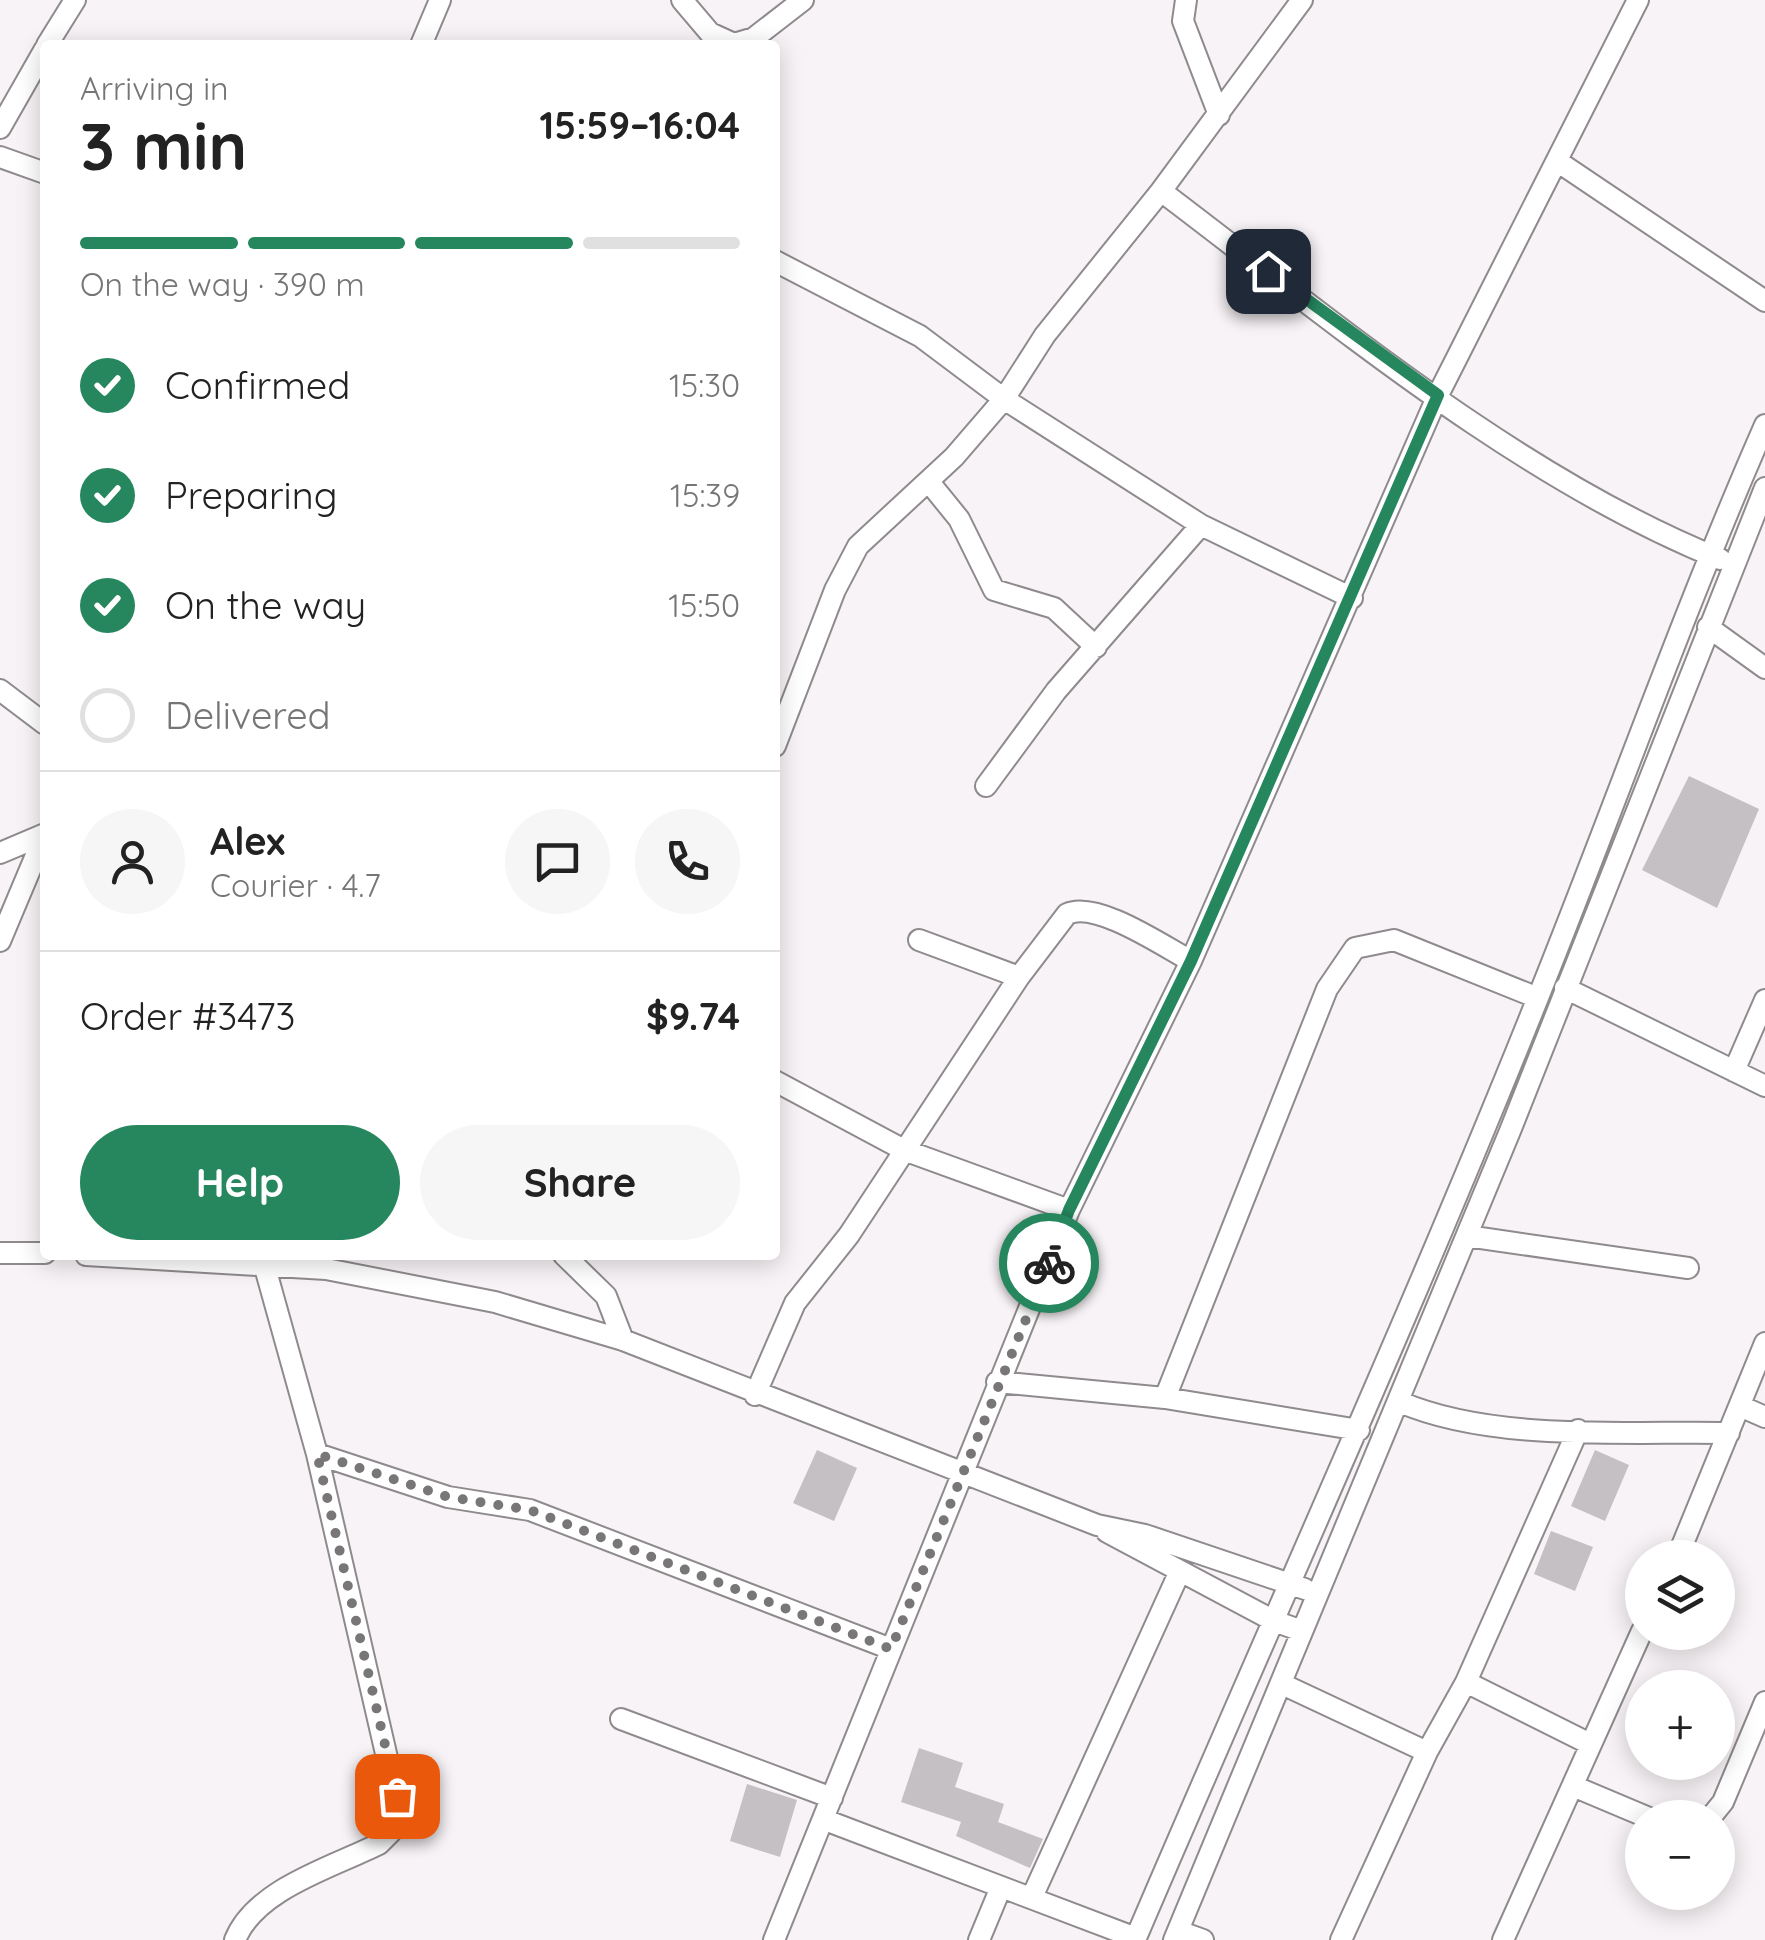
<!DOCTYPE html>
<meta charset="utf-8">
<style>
:root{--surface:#fff;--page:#f6f6f6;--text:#222;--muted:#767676;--line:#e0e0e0;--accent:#26875f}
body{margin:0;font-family:Quicksand,sans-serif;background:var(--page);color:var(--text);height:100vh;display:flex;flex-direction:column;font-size:38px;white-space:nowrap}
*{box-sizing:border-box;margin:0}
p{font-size:32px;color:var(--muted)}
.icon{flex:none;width:55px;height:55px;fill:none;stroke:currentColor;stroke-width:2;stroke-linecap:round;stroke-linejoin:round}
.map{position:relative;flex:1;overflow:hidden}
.details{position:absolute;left:40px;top:40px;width:740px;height:1220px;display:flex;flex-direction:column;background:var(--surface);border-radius:10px;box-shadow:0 5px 25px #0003}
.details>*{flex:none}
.tools{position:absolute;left:1625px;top:1540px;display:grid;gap:20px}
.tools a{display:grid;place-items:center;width:110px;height:110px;border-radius:50%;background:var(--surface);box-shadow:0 5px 25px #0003;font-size:50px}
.pin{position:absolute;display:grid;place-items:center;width:85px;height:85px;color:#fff;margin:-42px;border-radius:20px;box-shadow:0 5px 15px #0006}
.courier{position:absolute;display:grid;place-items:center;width:100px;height:100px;margin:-50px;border:8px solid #26875f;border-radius:50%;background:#fff;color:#222;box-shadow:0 2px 12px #0007}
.head em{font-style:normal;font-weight:700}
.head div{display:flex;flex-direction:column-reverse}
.head{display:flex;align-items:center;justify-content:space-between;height:170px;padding:0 40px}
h1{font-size:65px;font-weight:700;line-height:75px}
.bar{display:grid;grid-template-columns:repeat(4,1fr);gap:15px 10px;align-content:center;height:120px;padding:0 40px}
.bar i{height:12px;border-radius:8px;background:var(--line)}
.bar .on{background:var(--accent)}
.bar p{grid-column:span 4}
.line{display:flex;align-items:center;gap:25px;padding:0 40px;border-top:2px solid var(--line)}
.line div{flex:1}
.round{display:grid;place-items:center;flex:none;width:105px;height:105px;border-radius:52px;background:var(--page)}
ol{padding:0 40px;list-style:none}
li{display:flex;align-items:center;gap:30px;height:110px}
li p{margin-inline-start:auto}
li .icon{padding:10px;border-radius:50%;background:var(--accent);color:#fff;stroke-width:4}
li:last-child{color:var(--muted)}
li i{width:55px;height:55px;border:5px solid var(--line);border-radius:50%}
.primary-button{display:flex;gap:20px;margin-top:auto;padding:20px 40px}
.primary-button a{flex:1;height:115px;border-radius:60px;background:var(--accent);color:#fff;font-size:40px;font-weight:700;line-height:115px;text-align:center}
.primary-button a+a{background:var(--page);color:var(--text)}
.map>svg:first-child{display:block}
.building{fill:#c5c0c3}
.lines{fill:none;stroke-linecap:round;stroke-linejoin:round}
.minor-casing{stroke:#8e8a8d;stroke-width:24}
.minor{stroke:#fff;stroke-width:20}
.done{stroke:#787677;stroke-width:10;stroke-dasharray:0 18}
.route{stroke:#26875f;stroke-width:12}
</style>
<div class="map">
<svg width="1765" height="1940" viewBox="0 0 1765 1940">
<rect width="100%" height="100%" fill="#f8f3f6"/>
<path class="building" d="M 1689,776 L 1759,809 L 1717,908 L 1642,870 Z
M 817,1450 L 857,1468 L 834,1521 L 793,1503 Z
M 1595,1450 L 1629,1465 L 1605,1521 L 1571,1506 Z
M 1551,1531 L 1593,1547 L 1575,1591 L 1534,1574 Z
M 919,1748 L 963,1763 L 955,1787 L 1004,1804 L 998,1822 L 1043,1839 L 1030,1868 L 956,1836 L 961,1822 L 901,1802 Z
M 747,1784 L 797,1800 L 780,1857 L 730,1841 Z"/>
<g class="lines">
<defs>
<path id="minor" d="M 682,0 L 710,33 L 734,44 L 754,38 L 803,0
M 1186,0 L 1183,21 L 1219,115
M 47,45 L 75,0
M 421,45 L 440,0
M 0,128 L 45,49
M 0,157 L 45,173
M 1557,161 L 1765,301
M 1161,191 C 1333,321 1519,478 1720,559
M 775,261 L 920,336 L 1004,399 L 1201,525 L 1352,598
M 929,482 L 959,519 L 994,590 L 1054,608 L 1096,647
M 1708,627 L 1765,668
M 0,690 L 45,724
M 775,746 L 835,590 L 858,546 L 954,457 L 1004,399 L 1045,335 L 1161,191 L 1302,0
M 986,786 L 1056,691 L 1201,525
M 0,853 L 45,834
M 919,940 L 1019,977
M 0,941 L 45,834
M 1565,988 L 1765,1086
M 1734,1071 L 1765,1000
M 775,1081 L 904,1150 L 1069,1210
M 1467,1236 L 1688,1268
M 0,1253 L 45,1253
M 86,1255 L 326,1269 L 495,1302 L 623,1340 L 1097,1525 L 1145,1535 L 1305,1589
M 564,1255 L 606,1296 L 623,1340
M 264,1264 L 317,1454 L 448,1497 L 530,1510 L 891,1649
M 997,1382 L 1165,1398 L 1359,1430
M 755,1395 L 795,1303 L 849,1235 L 1019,977 L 1067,914 C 1096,900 1163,946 1191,961
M 1165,1398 L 1327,989 L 1355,948 L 1394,940 L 1538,998
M 1400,1402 C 1493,1442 1627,1431 1729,1433
M 1740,1406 L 1765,1417
M 1107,1532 L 1274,1621 L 1302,1631
M 1677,1558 L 1765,1343
M 1466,1682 L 1590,1744
M 1282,1684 L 1427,1752
M 621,1719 L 832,1798
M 1573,1786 L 1649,1818
M 1710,1818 L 1723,1802 L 1765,1702
M 825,1820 L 1136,1938
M 1032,1897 L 1180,1571
M 1178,1931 L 1203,1940
M 235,1940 C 255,1889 333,1867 379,1844 L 391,1832 L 399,1810 L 317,1454
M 774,1940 L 1069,1210 L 1191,961 L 1438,395 L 1638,0
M 979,1940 L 1001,1887
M 1135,1940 C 1269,1626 1410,1317 1537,1000 C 1614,809 1682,614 1765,425
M 1174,1940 L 1510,1131 L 1765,488
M 1341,1940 L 1427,1752 L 1466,1682 L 1578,1430
M 1503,1940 L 1642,1631"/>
</defs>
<use href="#minor" class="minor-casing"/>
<use href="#minor" class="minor"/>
</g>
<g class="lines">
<path class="done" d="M 397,1796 L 317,1454 L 448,1497 L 530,1510 L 891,1649 L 1049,1263"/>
<path class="route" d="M 1049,1263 L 1069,1210 L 1191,961 L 1438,395 L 1268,271"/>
</g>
</svg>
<div class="tools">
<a><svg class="icon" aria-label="layers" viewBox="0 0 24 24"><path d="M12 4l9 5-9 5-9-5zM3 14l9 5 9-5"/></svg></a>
<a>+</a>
<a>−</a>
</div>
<div class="pin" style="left:397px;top:1796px;background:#ea580c"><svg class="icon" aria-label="bag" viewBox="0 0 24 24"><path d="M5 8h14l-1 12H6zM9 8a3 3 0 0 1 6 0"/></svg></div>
<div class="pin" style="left:1268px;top:271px;background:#1f2937"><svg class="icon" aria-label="home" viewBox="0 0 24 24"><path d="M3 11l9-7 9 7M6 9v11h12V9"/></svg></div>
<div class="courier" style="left:1049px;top:1263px"><svg class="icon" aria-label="bike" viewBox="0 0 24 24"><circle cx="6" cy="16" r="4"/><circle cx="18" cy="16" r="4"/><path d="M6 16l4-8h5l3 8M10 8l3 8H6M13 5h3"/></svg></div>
<section class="details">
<div class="head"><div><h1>3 min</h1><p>Arriving in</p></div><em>15:59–16:04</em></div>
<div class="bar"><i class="on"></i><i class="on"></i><i class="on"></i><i></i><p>On the way · 390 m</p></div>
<ol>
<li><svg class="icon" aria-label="check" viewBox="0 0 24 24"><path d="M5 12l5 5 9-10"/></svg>Confirmed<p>15:30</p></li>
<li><svg class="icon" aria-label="check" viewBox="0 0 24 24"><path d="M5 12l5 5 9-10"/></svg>Preparing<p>15:39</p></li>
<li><svg class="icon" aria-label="check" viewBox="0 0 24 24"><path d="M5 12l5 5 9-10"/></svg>On the way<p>15:50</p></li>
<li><i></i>Delivered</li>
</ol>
<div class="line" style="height:180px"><a class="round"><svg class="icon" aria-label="person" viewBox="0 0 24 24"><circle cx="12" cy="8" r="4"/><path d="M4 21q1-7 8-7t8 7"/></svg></a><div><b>Alex</b><p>Courier · 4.7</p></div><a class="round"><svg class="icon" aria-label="chat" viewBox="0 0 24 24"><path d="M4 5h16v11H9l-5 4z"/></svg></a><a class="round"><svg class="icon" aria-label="phone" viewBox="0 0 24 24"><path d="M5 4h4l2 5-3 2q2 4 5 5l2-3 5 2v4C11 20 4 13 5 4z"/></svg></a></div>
<div class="line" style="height:130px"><div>Order #3473</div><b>$9.74</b></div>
<div class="primary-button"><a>Help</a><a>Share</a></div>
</section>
</div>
